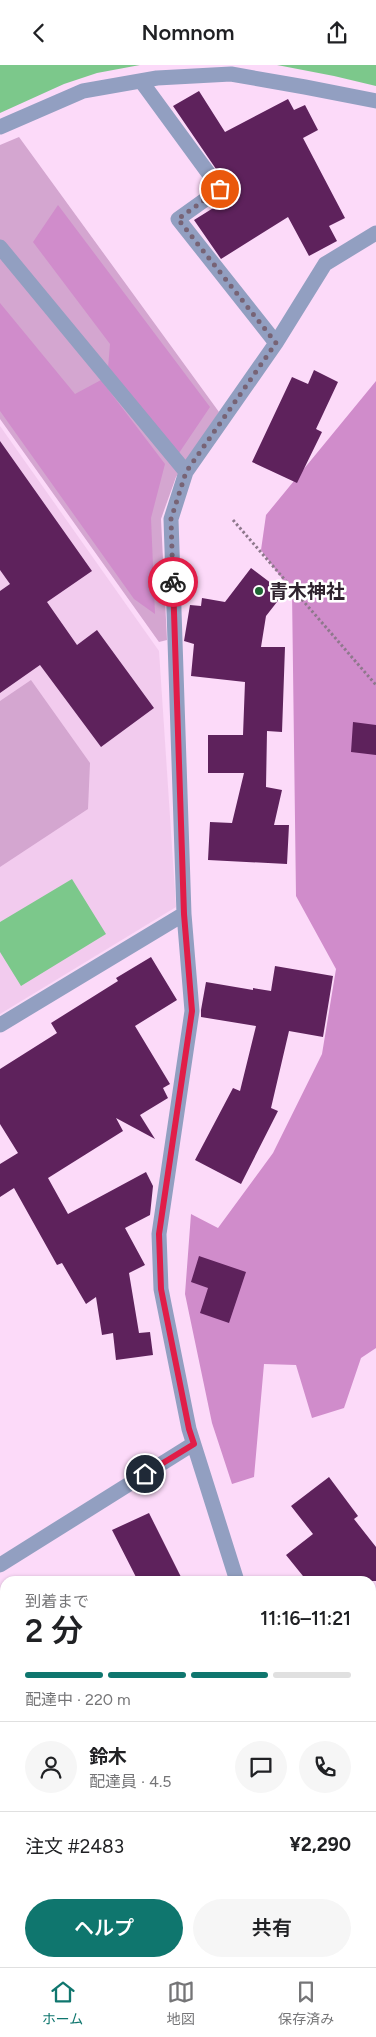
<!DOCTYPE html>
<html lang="ja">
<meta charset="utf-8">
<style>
:root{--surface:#fff;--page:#f6f6f6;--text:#202124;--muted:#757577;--line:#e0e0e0;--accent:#0f766e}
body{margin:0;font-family:Figtree,"Noto Sans JP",sans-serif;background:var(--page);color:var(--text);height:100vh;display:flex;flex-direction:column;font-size:19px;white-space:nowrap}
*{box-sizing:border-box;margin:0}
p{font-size:16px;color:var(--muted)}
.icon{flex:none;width:28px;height:28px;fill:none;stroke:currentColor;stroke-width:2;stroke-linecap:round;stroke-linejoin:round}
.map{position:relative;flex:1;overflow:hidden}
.side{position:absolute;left:0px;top:1511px;width:376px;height:391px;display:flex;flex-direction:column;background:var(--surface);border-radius:15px 15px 0 0;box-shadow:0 1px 4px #0004}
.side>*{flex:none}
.pin{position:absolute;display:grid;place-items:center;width:42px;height:42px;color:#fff;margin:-21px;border:2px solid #fff;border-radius:50%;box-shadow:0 1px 5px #0007}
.courier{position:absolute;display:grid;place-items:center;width:50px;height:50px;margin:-25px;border:4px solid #e11d48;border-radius:50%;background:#fff;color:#222;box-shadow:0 1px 6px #0007}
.headline em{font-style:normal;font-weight:600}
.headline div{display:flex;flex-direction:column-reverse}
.headline{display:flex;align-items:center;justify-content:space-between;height:85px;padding:0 25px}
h1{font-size:32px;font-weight:600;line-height:38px}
.bar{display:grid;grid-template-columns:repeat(4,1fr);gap:8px 5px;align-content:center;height:60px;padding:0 25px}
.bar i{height:6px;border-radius:4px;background:var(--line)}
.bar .active{background:var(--accent)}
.bar p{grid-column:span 4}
.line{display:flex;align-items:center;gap:12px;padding:0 25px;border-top:1px solid var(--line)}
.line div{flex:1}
.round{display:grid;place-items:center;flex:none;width:52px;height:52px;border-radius:26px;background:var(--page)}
.primary-button{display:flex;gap:10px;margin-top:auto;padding:10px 25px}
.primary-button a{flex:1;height:58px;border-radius:30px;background:var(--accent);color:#fff;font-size:20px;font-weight:600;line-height:58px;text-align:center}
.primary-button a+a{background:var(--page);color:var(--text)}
header{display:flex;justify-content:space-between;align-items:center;height:65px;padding:0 25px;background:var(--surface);font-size:22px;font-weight:600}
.tabs{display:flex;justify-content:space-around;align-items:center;height:70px;border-top:1px solid var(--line);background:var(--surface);font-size:14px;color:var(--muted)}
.tabs a{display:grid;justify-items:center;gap:2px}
.tabs .active{color:var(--accent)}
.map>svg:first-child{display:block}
.built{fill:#f2cbee}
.green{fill:#d4a6d0}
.forest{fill:#d08ccb}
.water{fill:#7cc88b}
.building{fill:#5e225c}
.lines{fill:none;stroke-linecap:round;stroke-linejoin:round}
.path{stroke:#8e788c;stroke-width:3;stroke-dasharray:2.5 2.5;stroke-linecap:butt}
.street{stroke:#929fc1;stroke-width:15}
.done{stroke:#776375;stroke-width:5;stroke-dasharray:0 9}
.route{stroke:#e11d48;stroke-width:6}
.poi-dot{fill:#1e6633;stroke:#fff;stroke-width:2}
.labels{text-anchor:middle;stroke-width:5;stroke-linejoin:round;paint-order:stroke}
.poi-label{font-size:19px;font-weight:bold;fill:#2f232e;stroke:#fff;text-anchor:start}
</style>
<header><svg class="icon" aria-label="back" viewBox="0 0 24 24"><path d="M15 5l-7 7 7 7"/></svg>Nomnom<svg class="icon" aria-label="share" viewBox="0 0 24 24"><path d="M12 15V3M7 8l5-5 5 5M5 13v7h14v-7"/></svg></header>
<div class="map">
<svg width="376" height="1902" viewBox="0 0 376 1902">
<rect width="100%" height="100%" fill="#fcdaf9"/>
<path class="built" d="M 0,361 L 159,586 L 176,842 L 0,949 Z"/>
<path class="green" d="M 19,72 L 219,347 L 176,412 L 161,454 L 167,575 L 159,577 L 0,354 L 0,80 Z
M 31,615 L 90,698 L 88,744 L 0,802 L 0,636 Z"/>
<path class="forest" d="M 58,140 L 210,342 L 179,388 L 108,303 L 110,279 L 33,177 Z
M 0,238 L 75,329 L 101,315 L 165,399 L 151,453 L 155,549 L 134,534 L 0,346 Z
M 376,316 L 376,1283 L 361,1293 L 344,1343 L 312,1353 L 296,1300 L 264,1299 L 254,1412 L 232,1419 L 212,1358 L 185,1229 L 191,1149 L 218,1163 L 273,1088 L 322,989 L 336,904 L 296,831 L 292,527 L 261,485 L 266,450 Z"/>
<path class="water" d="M 0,0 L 140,0 L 97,8 L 64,19 L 0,48 Z
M 277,0 L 376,0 L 376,21 L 334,11 Z
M 72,814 L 106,869 L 21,921 L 0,887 L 0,857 Z"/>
<path class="building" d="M 199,26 L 225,67 L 288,34 L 294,45 L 305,40 L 318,65 L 303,73 L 345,153 L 329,161 L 337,176 L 309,191 L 288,152 L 221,194 L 194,155 L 231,132 L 228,128 L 229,123 L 173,41 Z
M 314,305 L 338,317 L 316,364 L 322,367 L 297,418 L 252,397 L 292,312 L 308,319 Z
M 0,376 L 92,506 L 47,537 L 77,580 L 97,565 L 154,643 L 101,682 L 40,600 L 0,628 L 0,526 L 10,519 L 0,505 Z
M 251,503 L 284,528 L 266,551 L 261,582 L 285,582 L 282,667 L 267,666 L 266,722 L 282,725 L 274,760 L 289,760 L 287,799 L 208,795 L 210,757 L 232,758 L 244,708 L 208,708 L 208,670 L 243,670 L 245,617 L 191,611 L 194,579 L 184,576 L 190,540 L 201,541 L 202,533 L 225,537 Z
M 353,657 L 376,660 L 376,690 L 351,687 Z
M 151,892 L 177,935 L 135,961 L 170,1019 L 163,1023 L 168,1033 L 140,1050 L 155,1074 L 116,1053 L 123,1066 L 48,1113 L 68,1149 L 146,1107 L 153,1121 L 150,1150 L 125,1163 L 145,1200 L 129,1208 L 139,1268 L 150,1267 L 153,1290 L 116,1295 L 113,1268 L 102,1270 L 96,1232 L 86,1239 L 62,1198 L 57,1200 L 14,1123 L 0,1132 L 0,1099 L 18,1088 L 0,1059 L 0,1004 L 57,968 L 51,958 L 118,916 L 116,913 Z
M 275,901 L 333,911 L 323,972 L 289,966 L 271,1043 L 278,1046 L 241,1119 L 195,1095 L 233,1023 L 240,1026 L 256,961 L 201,952 L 201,945 L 206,917 L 253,925 L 253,923 L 271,926 Z
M 199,1191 L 246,1207 L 229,1258 L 200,1248 L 208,1223 L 191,1217 Z
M 329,1412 L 358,1451 L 354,1454 L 376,1482 L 376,1516 L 307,1516 L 286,1490 L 313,1469 L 291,1441 Z
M 149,1448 L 183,1516 L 138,1516 L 112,1465 Z"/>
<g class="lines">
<path class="path" d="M 233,455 L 376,620"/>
<path class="street" d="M 141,16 L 220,124 L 178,154 L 276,278
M 0,62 L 83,26 L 157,13 L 231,9 L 305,22 L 376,36
M 0,182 L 186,407
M 0,960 L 184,849
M 0,1500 L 193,1379
M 237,1516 L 189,1364 L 161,1224 L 159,1169 L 192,946 L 184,849 L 171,454 L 186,407 L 276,278 L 325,199 L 376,168
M 0,1667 L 5,1674
M 371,1787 L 376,1787
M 157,1898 L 160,1902
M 316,1898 L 316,1902
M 12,1902 L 19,1898"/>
</g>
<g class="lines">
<path class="done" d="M 173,517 L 171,454 L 186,407 L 276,278 L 178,154 L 220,124"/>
<path class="route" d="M 145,1409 L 194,1379 L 189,1364 L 161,1224 L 159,1169 L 192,946 L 184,849 L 173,517"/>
</g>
<circle class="poi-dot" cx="259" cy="526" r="5"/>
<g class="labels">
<g class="poi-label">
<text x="269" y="533">青木神社</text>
</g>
</g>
</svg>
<div class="pin" style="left:220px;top:124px;background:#ea580c"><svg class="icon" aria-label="bag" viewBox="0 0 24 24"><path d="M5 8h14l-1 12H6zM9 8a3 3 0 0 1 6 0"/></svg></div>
<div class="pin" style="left:145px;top:1409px;background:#1f2937"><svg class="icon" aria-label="home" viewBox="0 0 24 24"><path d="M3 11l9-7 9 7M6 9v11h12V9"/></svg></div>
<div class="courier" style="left:173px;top:517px"><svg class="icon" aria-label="bike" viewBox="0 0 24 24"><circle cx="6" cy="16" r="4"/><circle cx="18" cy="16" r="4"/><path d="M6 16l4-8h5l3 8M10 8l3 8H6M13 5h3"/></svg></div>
<section class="side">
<div class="headline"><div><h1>2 分</h1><p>到着まで</p></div><em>11:16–11:21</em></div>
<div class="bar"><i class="active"></i><i class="active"></i><i class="active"></i><i></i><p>配達中 · 220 m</p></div>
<div class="line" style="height:90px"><a class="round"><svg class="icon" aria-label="person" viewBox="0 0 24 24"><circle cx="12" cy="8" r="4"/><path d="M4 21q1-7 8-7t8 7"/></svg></a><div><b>鈴木</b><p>配達員 · 4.5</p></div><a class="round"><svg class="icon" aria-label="chat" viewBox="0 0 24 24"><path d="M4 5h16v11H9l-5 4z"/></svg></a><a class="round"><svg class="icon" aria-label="phone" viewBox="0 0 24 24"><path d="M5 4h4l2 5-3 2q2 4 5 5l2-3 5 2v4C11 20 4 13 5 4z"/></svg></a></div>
<div class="line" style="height:65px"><div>注文 #2483</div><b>¥2,290</b></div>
<div class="primary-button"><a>ヘルプ</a><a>共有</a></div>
</section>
</div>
<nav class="tabs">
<a class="active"><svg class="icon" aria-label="home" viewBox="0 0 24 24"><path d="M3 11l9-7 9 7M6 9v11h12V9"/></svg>ホーム</a>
<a><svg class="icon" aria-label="map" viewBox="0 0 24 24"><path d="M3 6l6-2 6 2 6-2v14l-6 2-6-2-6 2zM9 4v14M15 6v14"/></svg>地図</a>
<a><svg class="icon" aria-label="saved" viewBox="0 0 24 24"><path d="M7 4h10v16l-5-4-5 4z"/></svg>保存済み</a>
</nav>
